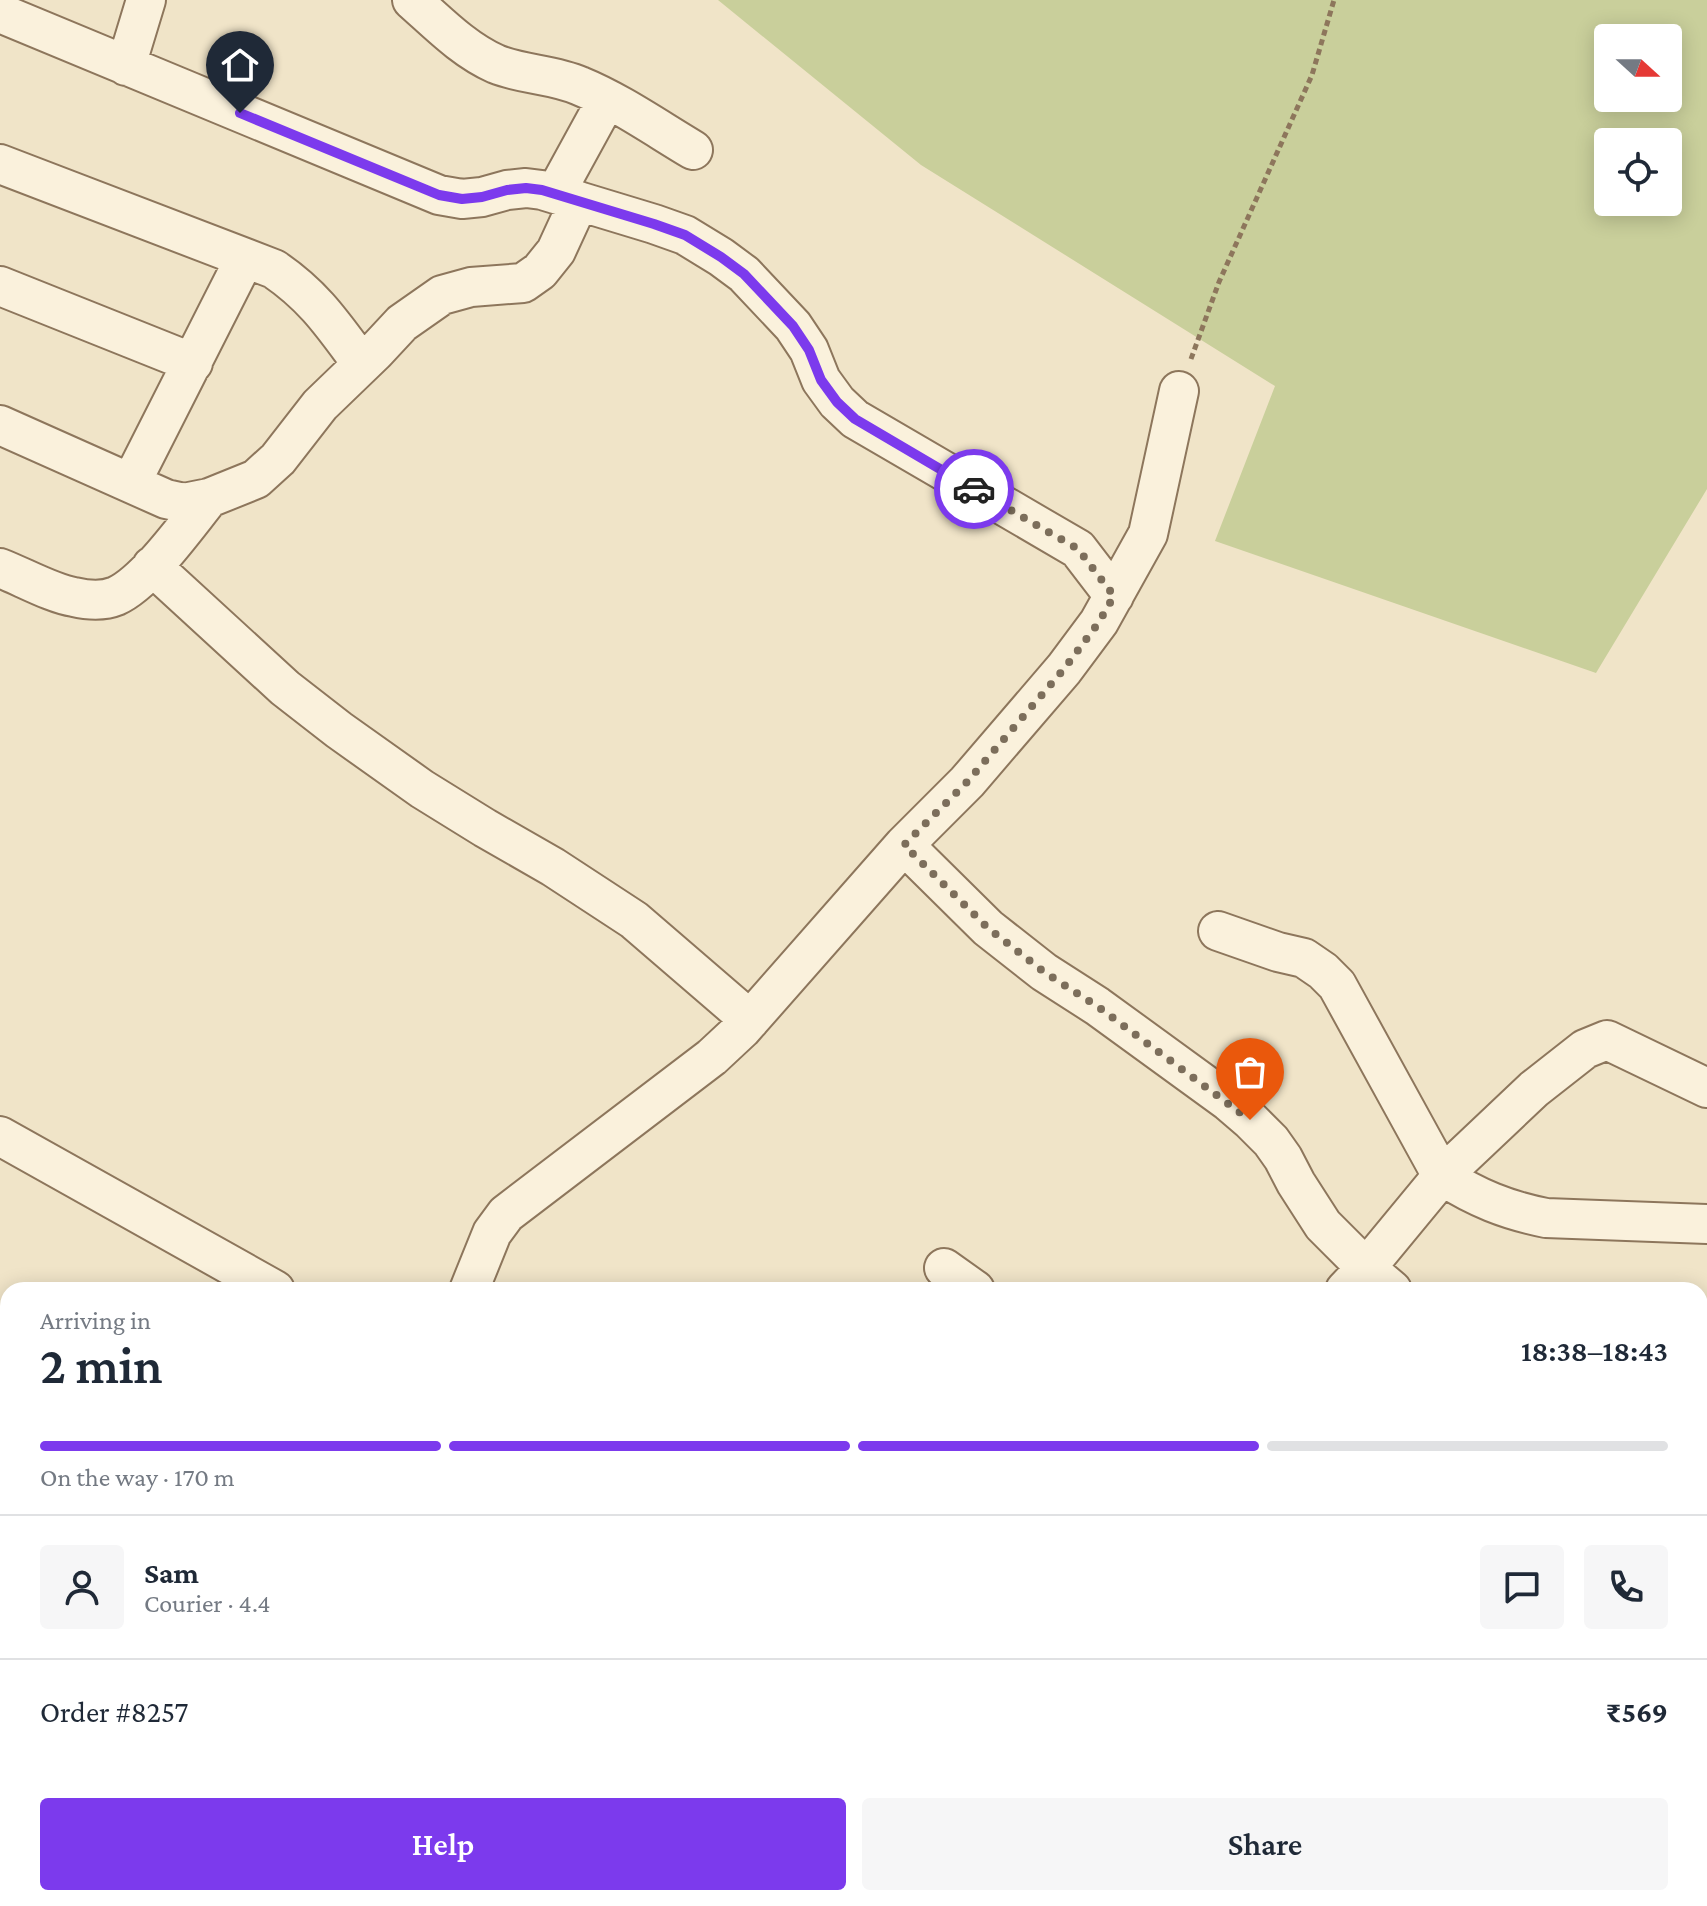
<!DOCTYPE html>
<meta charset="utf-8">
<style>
:root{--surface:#fff;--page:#f6f6f7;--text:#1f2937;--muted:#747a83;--line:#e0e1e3;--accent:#7c3aed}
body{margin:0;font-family:"Crimson Pro",serif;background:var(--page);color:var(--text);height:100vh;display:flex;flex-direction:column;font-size:30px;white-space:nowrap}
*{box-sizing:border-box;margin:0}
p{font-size:26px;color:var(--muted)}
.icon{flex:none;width:44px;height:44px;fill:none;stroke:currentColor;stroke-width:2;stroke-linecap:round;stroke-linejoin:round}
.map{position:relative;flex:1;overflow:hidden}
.drawer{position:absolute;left:0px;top:1282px;width:1708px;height:624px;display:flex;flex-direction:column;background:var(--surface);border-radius:24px 24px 0 0;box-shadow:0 4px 20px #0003}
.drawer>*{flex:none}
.needle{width:52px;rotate:111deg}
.tools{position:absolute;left:1594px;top:24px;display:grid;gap:16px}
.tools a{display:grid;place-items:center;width:88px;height:88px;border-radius:8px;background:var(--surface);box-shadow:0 4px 20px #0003;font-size:40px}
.pin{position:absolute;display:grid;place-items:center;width:68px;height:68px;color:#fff;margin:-82px -34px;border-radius:50% 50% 50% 0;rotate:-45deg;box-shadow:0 0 8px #0007}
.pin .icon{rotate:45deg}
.courier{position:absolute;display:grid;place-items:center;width:80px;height:80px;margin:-40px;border:6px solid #7c3aed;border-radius:50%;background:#fff;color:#222;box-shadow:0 2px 10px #0007}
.summary em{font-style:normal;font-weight:600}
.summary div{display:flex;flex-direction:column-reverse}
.summary{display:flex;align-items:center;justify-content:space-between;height:136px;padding:0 40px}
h1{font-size:52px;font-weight:600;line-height:60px}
.bar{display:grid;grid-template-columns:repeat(4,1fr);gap:12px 8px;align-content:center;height:96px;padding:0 40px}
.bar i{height:10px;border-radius:6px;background:var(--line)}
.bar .on{background:var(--accent)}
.bar p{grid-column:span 4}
.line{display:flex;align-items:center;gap:20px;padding:0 40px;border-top:2px solid var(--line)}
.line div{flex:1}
.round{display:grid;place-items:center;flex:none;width:84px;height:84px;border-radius:8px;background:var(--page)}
.action{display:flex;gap:16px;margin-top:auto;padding:16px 40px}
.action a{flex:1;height:92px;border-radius:8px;background:var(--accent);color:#fff;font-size:32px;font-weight:600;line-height:92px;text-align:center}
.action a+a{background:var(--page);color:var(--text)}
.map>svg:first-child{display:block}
.green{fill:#c9cf9b;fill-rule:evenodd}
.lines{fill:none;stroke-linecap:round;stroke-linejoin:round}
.street-casing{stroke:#8d765c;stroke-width:42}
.path{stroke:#8d765c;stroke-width:5;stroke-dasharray:6 4;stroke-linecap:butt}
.street{stroke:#faf1dc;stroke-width:38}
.done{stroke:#7c6e5b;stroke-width:8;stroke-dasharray:0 14.4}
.route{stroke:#7c3aed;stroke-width:10}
</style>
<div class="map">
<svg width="1707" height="1906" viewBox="0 0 1707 1906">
<rect width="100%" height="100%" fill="#f0e4c8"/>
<path class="green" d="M 718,0 L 1707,0 L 1707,489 L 1596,673 L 1215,541 L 1275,386 L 921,165 ZM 1608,38 L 1668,38 L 1668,98 L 1608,98 ZM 1608,142 L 1668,142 L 1668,202 L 1608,202 Z
M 1707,1734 L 1707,1906 L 1566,1906 L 1573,1898 L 1700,1898 L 1700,1743 Z"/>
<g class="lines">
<defs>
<path id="street" d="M 412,0 C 438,23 464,50 496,64 C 523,75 553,74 580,86 C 619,102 656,128 693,150
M 0,13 L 439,195 L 462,199 L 482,197 L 507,190 L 526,188 L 542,190 L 654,224 L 685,235 L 721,257 L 744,274 L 793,326 L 809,350 L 821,380 L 837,402 L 855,419 L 1078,549 L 1114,596
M 126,66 L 146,0
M 0,164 L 274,269 C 315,297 333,325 362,364
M 555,194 L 607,99
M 0,286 L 193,363
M 0,425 L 166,499 L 184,503 L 209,498 L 256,479 L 278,459 L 320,405 L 375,352 L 402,323 L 442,295 L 471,287 L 523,283 L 540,271 L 556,251 L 579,201
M 131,483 L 245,258
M 152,566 L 285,688 L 339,730 L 422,789 L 485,828 L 553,867 L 634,920 L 750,1020
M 0,568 C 21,576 53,594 74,597 C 87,600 104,601 116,596 C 147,582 187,525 209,498
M 904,845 L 988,928 L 1044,972 L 1097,1006 L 1229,1102 L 1250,1120 L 1271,1141 L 1283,1158 L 1296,1183 L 1323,1225 L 1366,1268 L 1392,1290
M 1218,931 L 1278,952 L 1304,958 L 1323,971 L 1337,985 L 1442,1176 C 1477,1198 1506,1210 1546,1218 L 1707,1224
M 0,1136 L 275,1290
M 944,1268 L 975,1290
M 469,1290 L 492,1233 L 506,1214 L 712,1057 L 742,1029 L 904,845 L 967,782 L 1064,669 L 1099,622 L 1148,534 L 1179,391
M 1345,1290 L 1366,1268 L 1442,1176 L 1534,1089 L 1585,1049 L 1607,1040 L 1707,1088
M 1700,1397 L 1707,1379
M 1700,1534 L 1707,1543
M 0,1555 L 8,1562
M 1222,1898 L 1239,1906
M 227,1906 L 233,1898
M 425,1906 L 432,1898
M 694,1906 L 701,1898
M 1053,1906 L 1056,1898"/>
</defs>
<use href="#street" class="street-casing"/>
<path class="path" d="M 1191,359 L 1219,282 L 1312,75 L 1334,0"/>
<use href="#street" class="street"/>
</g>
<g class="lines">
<path class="done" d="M 974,489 L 1078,549 L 1114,596 L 1099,622 L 1064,669 L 967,782 L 904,845 L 988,928 L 1044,972 L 1097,1006 L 1250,1120"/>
<path class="route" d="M 240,113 L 439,195 L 462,199 L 482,197 L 507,190 L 526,188 L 542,190 L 654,224 L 685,235 L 721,257 L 744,274 L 793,326 L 809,350 L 821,380 L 837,402 L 855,419 L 974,489"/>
</g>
</svg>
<div class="tools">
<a><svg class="needle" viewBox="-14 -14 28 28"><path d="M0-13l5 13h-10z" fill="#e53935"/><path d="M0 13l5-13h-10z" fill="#747a83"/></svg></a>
<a><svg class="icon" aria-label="locate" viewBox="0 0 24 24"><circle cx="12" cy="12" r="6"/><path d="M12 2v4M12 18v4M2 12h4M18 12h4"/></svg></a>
</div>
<div class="pin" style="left:1250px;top:1120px;background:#ea580c"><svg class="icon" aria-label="bag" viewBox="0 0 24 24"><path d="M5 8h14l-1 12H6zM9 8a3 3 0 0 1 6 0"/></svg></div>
<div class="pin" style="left:240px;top:113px;background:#1f2937"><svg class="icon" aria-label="home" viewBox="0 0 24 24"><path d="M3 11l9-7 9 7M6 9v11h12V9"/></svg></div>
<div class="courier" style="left:974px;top:489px"><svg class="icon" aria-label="car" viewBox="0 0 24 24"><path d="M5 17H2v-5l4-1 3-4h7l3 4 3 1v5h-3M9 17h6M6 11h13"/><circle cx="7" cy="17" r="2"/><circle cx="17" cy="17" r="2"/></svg></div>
<section class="drawer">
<div class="summary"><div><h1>2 min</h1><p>Arriving in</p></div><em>18:38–18:43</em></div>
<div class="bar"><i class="on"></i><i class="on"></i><i class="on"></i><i></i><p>On the way · 170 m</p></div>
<div class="line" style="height:144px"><a class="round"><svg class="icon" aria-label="person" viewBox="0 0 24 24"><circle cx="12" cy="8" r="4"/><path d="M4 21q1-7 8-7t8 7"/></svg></a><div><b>Sam</b><p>Courier · 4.4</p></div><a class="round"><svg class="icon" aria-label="chat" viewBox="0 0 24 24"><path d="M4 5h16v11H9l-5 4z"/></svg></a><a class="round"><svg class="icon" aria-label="phone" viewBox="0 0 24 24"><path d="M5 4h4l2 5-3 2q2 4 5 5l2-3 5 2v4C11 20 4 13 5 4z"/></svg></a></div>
<div class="line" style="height:104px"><div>Order #8257</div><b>₹569</b></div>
<div class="action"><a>Help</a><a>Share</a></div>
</section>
</div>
